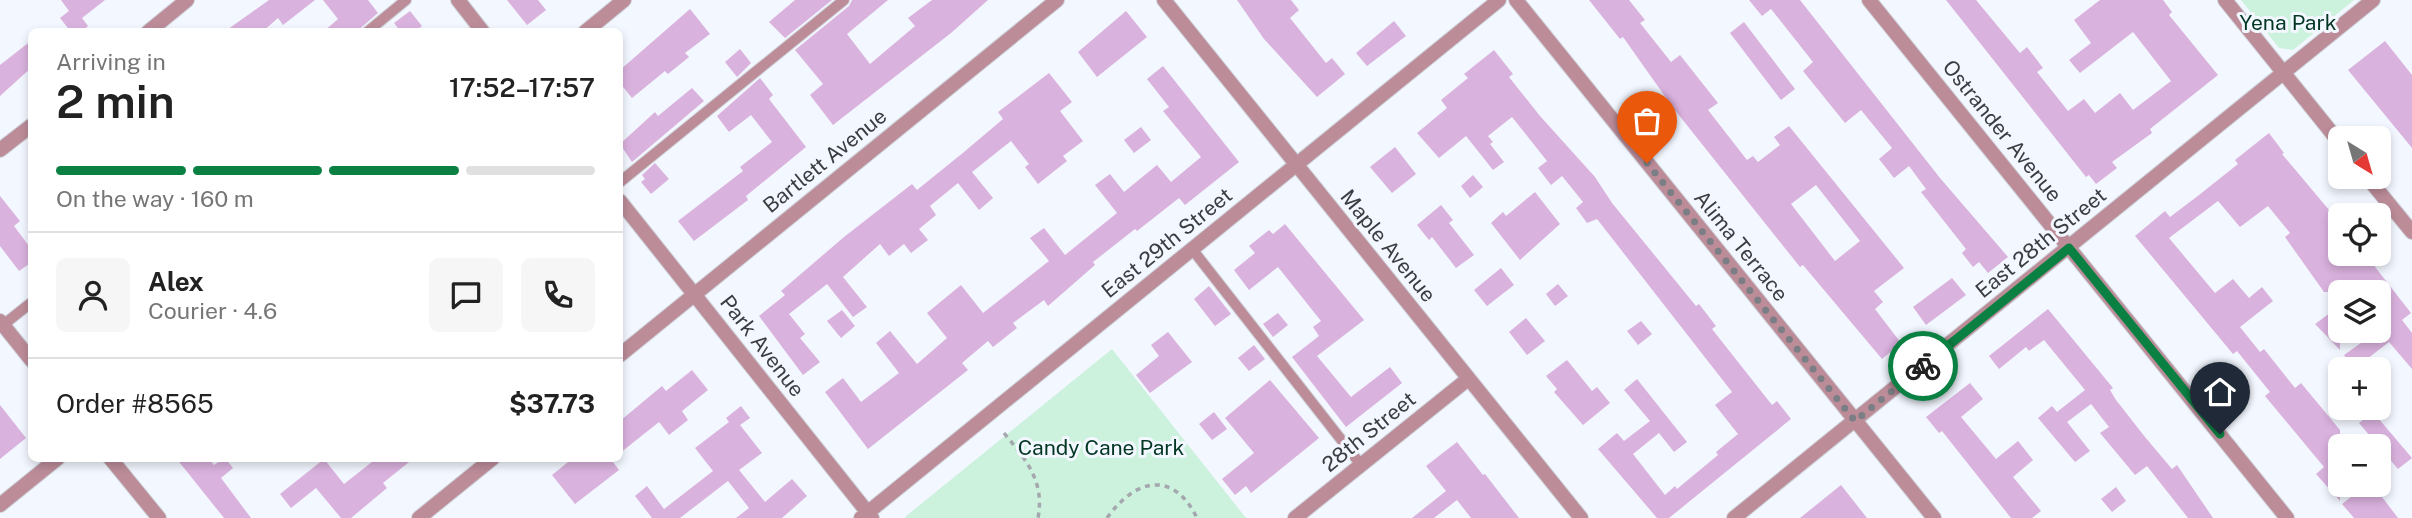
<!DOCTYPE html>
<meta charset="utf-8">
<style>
:root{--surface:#fff;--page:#f6f6f6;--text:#222;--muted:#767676;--line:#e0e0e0;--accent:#0b8043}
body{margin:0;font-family:"Public Sans",sans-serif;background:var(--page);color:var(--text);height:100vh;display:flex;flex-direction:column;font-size:26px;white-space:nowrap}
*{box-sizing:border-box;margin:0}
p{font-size:23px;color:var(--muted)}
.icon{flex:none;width:38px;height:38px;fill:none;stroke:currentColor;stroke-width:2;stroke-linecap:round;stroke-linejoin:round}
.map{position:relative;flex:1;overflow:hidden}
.panel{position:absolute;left:28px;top:28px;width:595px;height:434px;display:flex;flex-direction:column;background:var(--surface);border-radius:10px;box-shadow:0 4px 10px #0003}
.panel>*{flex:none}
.needle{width:46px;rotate:143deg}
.buttons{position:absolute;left:2328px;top:126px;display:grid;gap:14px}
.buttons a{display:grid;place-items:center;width:63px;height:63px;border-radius:10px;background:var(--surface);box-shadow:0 4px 10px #0003;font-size:35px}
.pin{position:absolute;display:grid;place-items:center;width:60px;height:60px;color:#fff;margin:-72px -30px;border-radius:50% 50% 50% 0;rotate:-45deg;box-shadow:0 0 7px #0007}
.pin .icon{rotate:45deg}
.courier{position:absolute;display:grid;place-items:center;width:70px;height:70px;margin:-35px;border:5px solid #0b8043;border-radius:50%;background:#fff;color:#222;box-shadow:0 2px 9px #0007}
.overview em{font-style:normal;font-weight:600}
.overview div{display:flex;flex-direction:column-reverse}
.overview{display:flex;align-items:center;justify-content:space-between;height:119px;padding:0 28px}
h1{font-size:46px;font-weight:600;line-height:52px}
.bar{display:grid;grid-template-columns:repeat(4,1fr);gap:10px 7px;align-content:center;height:84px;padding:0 28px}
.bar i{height:9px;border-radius:5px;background:var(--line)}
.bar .on{background:var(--accent)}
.bar p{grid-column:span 4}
.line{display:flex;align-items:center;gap:18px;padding:0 28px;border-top:2px solid var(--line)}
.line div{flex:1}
.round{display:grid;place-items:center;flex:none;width:74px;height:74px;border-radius:10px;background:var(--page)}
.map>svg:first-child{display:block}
.green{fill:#ccf1dd}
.building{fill:#dab2de;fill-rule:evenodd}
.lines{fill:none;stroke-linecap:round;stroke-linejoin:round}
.service-casing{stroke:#ced2d9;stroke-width:12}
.minor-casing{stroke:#ced2d9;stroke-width:16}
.tertiary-casing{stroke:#ced2d9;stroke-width:16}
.path{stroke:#a4a7ae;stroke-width:3.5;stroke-dasharray:5 5;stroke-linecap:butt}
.service{stroke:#bc8c99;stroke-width:10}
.minor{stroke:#bc8c99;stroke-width:14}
.tertiary{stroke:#bc8c99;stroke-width:14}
.done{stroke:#7b7e84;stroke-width:7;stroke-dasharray:0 12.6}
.route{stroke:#0b8043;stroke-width:9}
.labels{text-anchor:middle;stroke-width:6;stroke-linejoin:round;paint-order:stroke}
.park-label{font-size:21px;fill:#033723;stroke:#f3f7ff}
.street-label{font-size:21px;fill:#3b3d41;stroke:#f3f7ff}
</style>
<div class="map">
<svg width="2412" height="518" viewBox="0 0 2412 518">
<rect width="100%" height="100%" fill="#f3f7ff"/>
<path class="green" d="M 2241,0 L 2354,0 L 2293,50 L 2279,48 Z
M 1112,349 L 1246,518 L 906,518 L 905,517 Z"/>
<path class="building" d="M 61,0 L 105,0 L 82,18 L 88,26 L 81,32 L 71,32 L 60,18 L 69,11 Z
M 269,0 L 315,0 L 283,25 L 278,18 L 262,32 L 224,32 Z
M 323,0 L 368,0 L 378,13 L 356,32 L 323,32 L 338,19 Z
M 507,0 L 538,0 L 546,10 L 527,25 Z
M 795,0 L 832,0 L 785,38 L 769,22 Z
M 852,0 L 888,0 L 847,34 L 870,64 L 915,26 L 908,18 L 932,0 L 988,0 L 951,33 L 833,125 L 810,95 L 823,84 L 795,50 L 849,6 Z
M 1237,0 L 1291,0 L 1299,10 L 1290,18 L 1326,63 L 1332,58 L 1345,74 L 1317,97 L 1264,39 Z
M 1589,0 L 1629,0 L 1645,20 L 1640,23 L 1671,62 L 1680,55 L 1718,103 L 1708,110 L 1747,160 L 1753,156 L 1758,162 L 1780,145 L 1774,137 L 1789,126 L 1904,268 L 1874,291 L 1883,302 L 1875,309 L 1901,343 L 1882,359 L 1803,265 L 1800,267 L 1674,109 L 1623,37 L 1620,39 ZM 1816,185 L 1860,241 L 1835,261 L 1791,204 Z
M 1749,0 L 1800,0 L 1940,178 L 2008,257 L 1988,273 L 1979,262 L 1973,267 L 1962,253 L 1966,249 L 1921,192 L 1926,189 L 1909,166 L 1894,178 L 1879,159 L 1892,148 L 1861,110 L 1845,123 L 1803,71 L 1813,62 L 1771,9 L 1762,16 Z
M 1946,0 L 1976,0 L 2020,53 L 2027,47 L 2043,68 L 2037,72 L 2068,111 L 2084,99 L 2095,113 L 2120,93 L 2133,110 L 2171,81 L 2133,32 L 2080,73 L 2069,60 L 2091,43 L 2074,20 L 2100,0 L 2163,0 L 2172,12 L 2169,15 L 2218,75 L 2150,129 L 2152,133 L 2112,162 L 2117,168 L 2096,184 L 2089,175 L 2086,177 Z
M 690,9 L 710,34 L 685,53 L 689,57 L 668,74 L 665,71 L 632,98 L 620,83 L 620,70 Z
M 410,11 L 422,26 L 414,32 L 401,32 L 394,23 Z
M 1126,11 L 1147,37 L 1097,77 L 1078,52 Z
M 1394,21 L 1406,36 L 1367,66 L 1356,53 Z
M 1744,22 L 1795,89 L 1781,100 L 1730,33 Z
M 32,40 L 32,67 L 0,96 L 0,65 Z
M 2385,41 L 2412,75 L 2412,148 L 2348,70 Z
M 740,49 L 751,63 L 737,77 L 725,62 Z
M 1494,50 L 1513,74 L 1509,77 L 1540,116 L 1595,177 L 1612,203 L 1696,306 L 1699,304 L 1716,326 L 1712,329 L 1772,405 L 1777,401 L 1791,419 L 1669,518 L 1657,518 L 1598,449 L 1617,433 L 1624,441 L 1650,421 L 1624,390 L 1637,379 L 1687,442 L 1674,452 L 1659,433 L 1633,454 L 1665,495 L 1675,486 L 1677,489 L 1718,455 L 1716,452 L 1738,434 L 1715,405 L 1732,392 L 1597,219 L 1587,223 L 1576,208 L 1583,202 L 1562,176 L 1551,185 L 1538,168 L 1547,161 L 1512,117 L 1488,136 L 1493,142 L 1490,144 L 1504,162 L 1493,170 L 1466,136 L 1439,158 L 1417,133 L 1447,108 L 1441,100 L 1468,78 L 1464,74 Z
M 1163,66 L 1239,162 L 1185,205 L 1179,198 L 1137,231 L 1135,229 L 1093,262 L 1095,265 L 1048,306 L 1044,300 L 1013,323 L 1017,328 L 993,347 L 988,341 L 962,363 L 968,370 L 868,449 L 825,392 L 843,378 L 861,402 L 899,373 L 876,343 L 890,331 L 917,364 L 947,338 L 927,313 L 961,285 L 983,313 L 1049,261 L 1030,238 L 1044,228 L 1065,255 L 1117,213 L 1095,185 L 1110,174 L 1124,192 L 1157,165 L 1171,182 L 1201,157 L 1163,111 L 1169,107 L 1147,79 Z
M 1049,73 L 1072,102 L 1060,111 L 1083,141 L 1063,156 L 1067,161 L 1038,184 L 1025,167 L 1029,164 L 1011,141 L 972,172 L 993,198 L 979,210 L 958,183 L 930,206 L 936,215 L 919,229 L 928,240 L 911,253 L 904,244 L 889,256 L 880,244 L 843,277 L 867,307 L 853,317 L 827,284 L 789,314 L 805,334 L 800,338 L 820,362 L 803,375 L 759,316 L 785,295 L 781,291 L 844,237 L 912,184 L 917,190 L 964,152 L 1003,119 L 998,112 Z
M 760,78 L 773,95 L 769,99 L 806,147 L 746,196 L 748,200 L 694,241 L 678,221 L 743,171 L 740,167 L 772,142 L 751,115 L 729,132 L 717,116 Z
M 692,88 L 704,101 L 632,162 L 620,144 L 655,112 L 658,116 Z
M 1141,127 L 1151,140 L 1134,153 L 1124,140 Z
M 2269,133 L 2284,153 L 2282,154 L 2340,223 L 2340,254 L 2365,254 L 2411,313 L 2402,320 L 2412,333 L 2412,369 L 2389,342 L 2354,369 L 2344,355 L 2378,331 L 2378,292 L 2345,292 L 2340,286 L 2340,292 L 2324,292 L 2285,237 L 2290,233 L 2268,206 L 2240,227 L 2218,201 L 2169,238 L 2215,293 L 2233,279 L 2249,298 L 2262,287 L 2273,301 L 2240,327 L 2260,352 L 2264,349 L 2295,388 L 2301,383 L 2340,430 L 2340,501 L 2316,474 L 2324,467 L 2265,396 L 2270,392 L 2237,351 L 2233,354 L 2135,236 L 2165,211 L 2170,217 L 2199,195 L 2238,164 L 2235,160 Z
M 1395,147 L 1416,174 L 1392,193 L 1370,167 Z
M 655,163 L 669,179 L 651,194 L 641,182 L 645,179 L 642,175 Z
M 1473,175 L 1483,187 L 1470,198 L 1461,186 Z
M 1535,192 L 1560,224 L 1520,260 L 1491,223 L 1503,212 L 1506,216 Z
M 0,196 L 20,221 L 14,226 L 32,250 L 32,262 L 19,271 L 0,246 Z
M 1441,205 L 1453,220 L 1449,223 L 1474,255 L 1456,268 L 1432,237 L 1429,240 L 1417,225 Z
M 1285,224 L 1364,320 L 1317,356 L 1351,397 L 1390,367 L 1402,383 L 1346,427 L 1292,357 L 1319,336 L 1313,327 L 1321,321 L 1278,267 L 1249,290 L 1234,270 L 1255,253 L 1249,246 L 1269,230 L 1273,234 Z
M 1501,268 L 1514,285 L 1487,306 L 1474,290 Z
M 1952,278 L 1966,295 L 1926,325 L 1913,307 Z
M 1558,284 L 1568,296 L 1555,306 L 1546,294 Z
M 1209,286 L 1231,314 L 1215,326 L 1194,299 Z
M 2048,309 L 2113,388 L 2110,390 L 2116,400 L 2145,437 L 2172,469 L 2177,465 L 2213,518 L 2188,518 L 2147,466 L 2135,475 L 2100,433 L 2109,427 L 2091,404 L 2067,422 L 2090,451 L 2075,462 L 2038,418 L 2052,406 L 2057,412 L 2085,390 L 2044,340 L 2029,351 L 2026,347 L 1999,369 L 1989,356 Z
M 842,310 L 855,326 L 841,338 L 827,321 Z
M 1278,313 L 1288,325 L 1273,337 L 1263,324 Z
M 2330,313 L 2340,326 L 2340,350 L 2315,324 Z
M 1526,318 L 1545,341 L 1527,355 L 1509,332 Z
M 1641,321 L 1652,334 L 1638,345 L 1627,331 Z
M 1168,332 L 1192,362 L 1150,393 L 1136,375 L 1159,356 L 1151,345 Z
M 1254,345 L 1265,359 L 1249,371 L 1238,358 Z
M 1567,360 L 1592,391 L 1597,387 L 1610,403 L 1583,425 L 1554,392 L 1557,389 L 1546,376 Z
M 692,370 L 708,390 L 682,411 L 688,420 L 669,435 L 659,422 L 620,453 L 620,421 L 662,386 L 666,391 Z
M 1270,380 L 1319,438 L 1251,493 L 1246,486 L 1235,495 L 1222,479 L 1254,453 L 1225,418 Z
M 1970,383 L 1983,399 L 1961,417 L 1996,459 L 2018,441 L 2033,460 L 2013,477 L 2041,511 L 2032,518 L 2011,518 L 1942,431 L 1939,433 L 1926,417 Z
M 0,405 L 26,438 L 0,459 Z
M 741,406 L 750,418 L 740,425 L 762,453 L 739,470 L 765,502 L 792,479 L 807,496 L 782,518 L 736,518 L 749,508 L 728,481 L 680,518 L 652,518 L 635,496 L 647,486 L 664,509 L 713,471 L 695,448 L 729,422 L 726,418 Z
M 1214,412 L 1227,429 L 1212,440 L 1199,424 Z
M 2373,412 L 2412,458 L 2398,469 L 2359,423 Z
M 1457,442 L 1483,475 L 1485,474 L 1519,518 L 1471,518 L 1457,500 L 1434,518 L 1412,518 L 1446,491 L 1426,466 Z
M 176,458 L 208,458 L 214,465 L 225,458 L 233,468 L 221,478 L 251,518 L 224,518 Z
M 377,458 L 414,458 L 383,483 L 387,488 L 351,518 L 341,518 L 316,488 L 291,508 L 280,494 L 324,459 L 344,484 Z
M 573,458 L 610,458 L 619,470 L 575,504 L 552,475 Z
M 1841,485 L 1867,518 L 1800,518 Z
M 2366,485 L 2373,485 L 2398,518 L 2354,518 L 2342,504 Z
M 2116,487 L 2126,501 L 2112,512 L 2101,499 Z"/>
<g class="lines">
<defs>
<path id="service" d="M 367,32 L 406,0
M 620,182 L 844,0
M 1192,249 L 1361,465
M 3,325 L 32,302"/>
<path id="minor" d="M 458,0 L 483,32
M 1516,0 L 1934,518
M 1869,0 L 2287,518
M 2225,0 L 2340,143
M 148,32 L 187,0
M 585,32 L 624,0
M 0,150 L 32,125
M 2367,177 L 2412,232
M 620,201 L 872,518
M 0,321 L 32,361
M 620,355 L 1057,0
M 110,458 L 159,518
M 0,505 L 58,458
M 419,518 L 493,458
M 861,518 L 1499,0
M 1295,518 L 1468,379
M 1734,518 L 2373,0"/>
<path id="tertiary" d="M 1164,0 L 1581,518"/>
</defs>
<use href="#service" class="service-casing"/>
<use href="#minor" class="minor-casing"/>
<use href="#tertiary" class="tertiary-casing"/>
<path class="path" d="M 1004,433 C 1026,460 1045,481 1038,518
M 1107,518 C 1135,479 1173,469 1197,518"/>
<use href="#service" class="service"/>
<use href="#minor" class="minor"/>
<use href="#tertiary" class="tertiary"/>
</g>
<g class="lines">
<path class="done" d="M 1647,163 L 1855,421 L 1923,366"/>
<path class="route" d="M 1923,366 L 2069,248 L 2220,434"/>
</g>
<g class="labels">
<g class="park-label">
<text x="2288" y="30">Yena Park</text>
<text x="1101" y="455">Candy Cane Park</text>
</g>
<g class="street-label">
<text transform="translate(2002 131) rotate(51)" y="7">Ostrander Avenue</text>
<text transform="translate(825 161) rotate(-39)" y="7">Bartlett Avenue</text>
<text transform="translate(1167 243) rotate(-39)" y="7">East 29th Street</text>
<text transform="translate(2041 243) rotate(-39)" y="7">East 28th Street</text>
<text transform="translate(1388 246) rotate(51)" y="7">Maple Avenue</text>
<text transform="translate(1741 246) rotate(51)" y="7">Alima Terrace</text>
<text transform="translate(762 346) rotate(52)" y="7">Park Avenue</text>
<text transform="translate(1369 432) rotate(-39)" y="7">28th Street</text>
</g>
</g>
</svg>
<div class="buttons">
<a><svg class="needle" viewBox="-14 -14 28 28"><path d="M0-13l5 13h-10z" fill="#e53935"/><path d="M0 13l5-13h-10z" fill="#767676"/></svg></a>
<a><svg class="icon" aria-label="locate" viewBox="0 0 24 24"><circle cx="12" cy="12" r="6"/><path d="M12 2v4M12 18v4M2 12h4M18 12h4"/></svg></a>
<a><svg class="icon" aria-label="layers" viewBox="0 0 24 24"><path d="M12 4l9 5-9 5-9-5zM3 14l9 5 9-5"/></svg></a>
<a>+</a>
<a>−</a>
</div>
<div class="pin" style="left:1647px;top:163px;background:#ea580c"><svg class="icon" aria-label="bag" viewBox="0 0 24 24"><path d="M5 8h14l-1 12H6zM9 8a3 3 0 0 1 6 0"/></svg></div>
<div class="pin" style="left:2220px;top:434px;background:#1f2937"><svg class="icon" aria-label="home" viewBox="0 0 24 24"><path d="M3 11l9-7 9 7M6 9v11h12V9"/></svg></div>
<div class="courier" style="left:1923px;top:366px"><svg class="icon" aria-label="bike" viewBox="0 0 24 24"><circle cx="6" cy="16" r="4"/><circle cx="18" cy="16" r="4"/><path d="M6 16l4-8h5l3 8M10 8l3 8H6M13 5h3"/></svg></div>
<section class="panel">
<div class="overview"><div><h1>2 min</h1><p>Arriving in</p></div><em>17:52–17:57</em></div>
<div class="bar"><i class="on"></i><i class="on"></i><i class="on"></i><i></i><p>On the way · 160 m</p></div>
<div class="line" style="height:126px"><a class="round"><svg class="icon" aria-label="person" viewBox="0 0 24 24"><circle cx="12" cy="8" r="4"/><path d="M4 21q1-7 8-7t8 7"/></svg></a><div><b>Alex</b><p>Courier · 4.6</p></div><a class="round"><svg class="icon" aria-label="chat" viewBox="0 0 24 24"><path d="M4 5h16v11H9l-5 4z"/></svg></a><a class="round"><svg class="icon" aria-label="phone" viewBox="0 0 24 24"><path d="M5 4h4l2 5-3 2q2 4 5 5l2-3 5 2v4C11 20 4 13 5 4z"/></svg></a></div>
<div class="line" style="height:91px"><div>Order #8565</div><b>$37.73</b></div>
</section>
</div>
